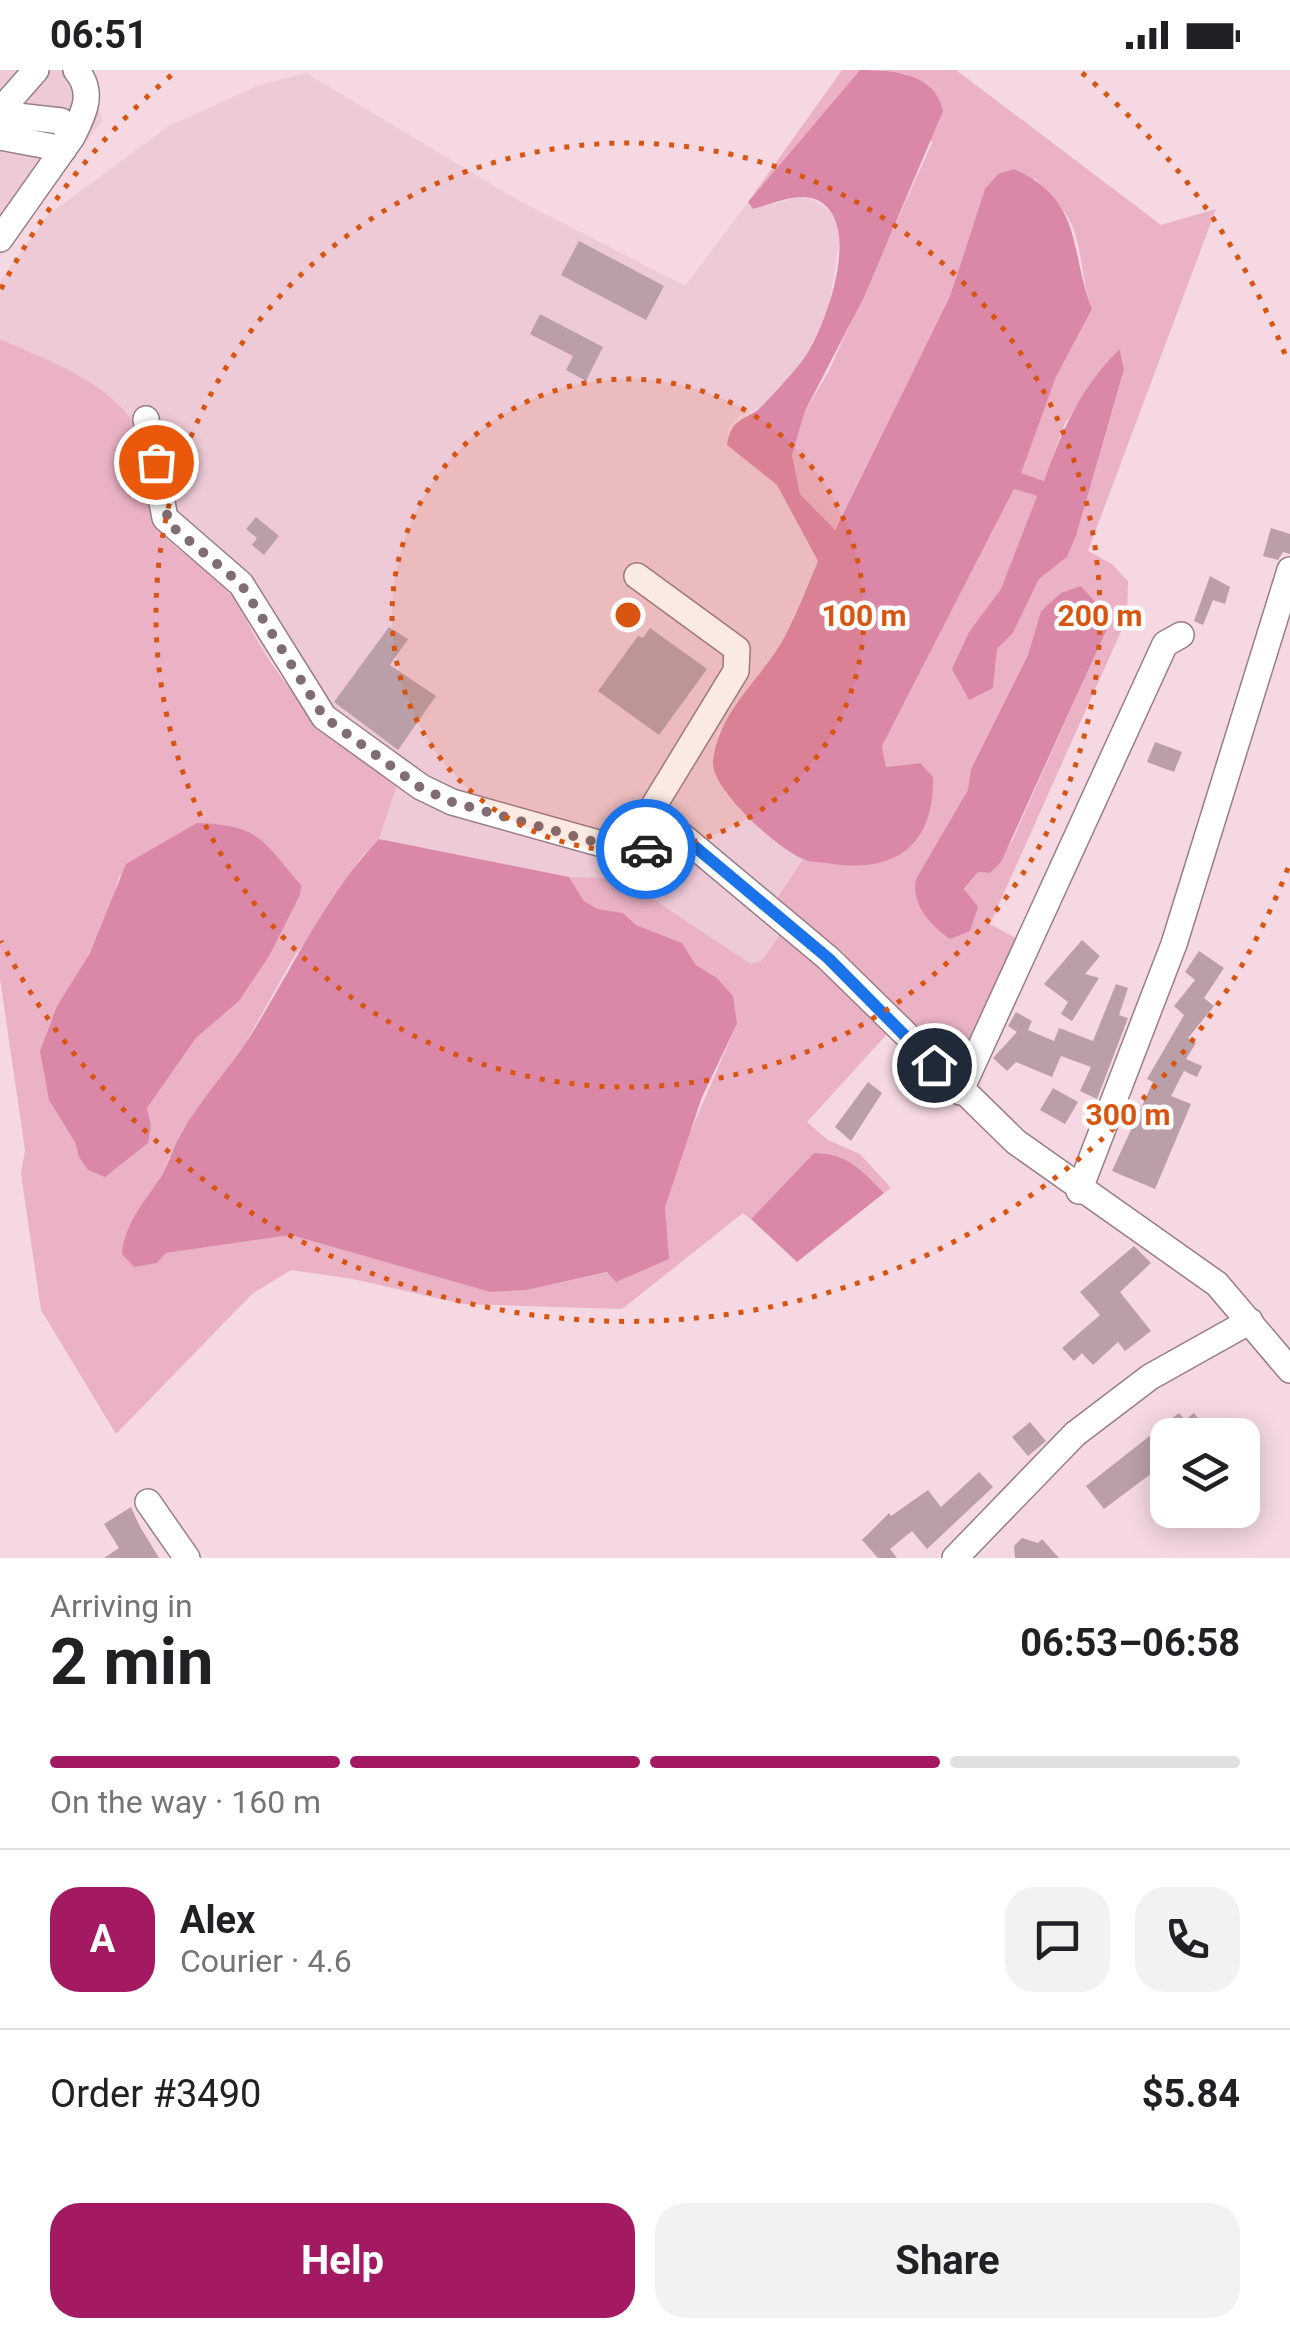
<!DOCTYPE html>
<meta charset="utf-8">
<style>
:root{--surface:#fff;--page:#f2f2f2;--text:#202124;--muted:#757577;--line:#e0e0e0;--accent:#a41a62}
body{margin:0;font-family:Roboto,sans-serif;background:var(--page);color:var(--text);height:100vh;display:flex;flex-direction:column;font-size:38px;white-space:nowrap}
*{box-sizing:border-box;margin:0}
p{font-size:32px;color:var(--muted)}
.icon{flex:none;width:55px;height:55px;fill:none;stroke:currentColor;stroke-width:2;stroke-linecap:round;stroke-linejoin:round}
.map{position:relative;height:1488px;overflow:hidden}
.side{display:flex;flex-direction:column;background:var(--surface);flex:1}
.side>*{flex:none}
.fabs{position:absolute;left:1150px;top:1348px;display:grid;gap:20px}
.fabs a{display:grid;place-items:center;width:110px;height:110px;border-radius:20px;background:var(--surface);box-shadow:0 5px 25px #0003;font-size:50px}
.pin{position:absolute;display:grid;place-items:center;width:85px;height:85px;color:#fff;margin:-42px;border:5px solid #fff;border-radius:50%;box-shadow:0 2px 10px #0007}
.courier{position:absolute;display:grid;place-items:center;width:100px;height:100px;margin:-50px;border:8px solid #1a73e8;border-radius:50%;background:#fff;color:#222;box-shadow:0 2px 12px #0007}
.head em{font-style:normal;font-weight:700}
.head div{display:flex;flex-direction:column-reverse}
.head{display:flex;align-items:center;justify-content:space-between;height:170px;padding:0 50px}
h1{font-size:65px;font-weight:700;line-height:75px}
.bar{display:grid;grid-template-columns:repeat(4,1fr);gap:15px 10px;align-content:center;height:120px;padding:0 50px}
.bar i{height:12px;border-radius:8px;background:var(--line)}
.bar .selected{background:var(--accent)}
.bar p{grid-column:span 4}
.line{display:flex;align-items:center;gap:25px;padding:0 50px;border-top:2px solid var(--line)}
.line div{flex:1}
.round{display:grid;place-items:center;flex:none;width:105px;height:105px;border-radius:30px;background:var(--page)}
.primary-button{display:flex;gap:20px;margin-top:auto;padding:20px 50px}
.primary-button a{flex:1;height:115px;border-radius:30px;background:var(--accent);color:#fff;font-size:40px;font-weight:700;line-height:115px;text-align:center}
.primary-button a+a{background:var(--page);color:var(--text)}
.status{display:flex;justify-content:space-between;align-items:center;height:70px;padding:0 50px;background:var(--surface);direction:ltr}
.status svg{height:28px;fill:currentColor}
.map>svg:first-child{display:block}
.built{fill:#eecad7}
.green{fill:#ebb2c6;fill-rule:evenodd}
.water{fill:#db88a8}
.building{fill:#ba9fa8}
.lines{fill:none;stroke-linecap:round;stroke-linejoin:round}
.minor-casing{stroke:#987e87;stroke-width:28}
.minor{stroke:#fff;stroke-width:25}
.done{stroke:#7f6d73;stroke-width:10;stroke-dasharray:0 18}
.route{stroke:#1a73e8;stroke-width:12}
.ring{fill:none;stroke:#d75510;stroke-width:5;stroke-dasharray:5 10}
.centre{fill:#d75510;stroke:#fff;stroke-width:5}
.ring-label{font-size:30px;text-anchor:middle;font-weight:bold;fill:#d75510;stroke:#fff;stroke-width:9;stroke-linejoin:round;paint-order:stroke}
</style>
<div class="status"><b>06:51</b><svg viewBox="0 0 49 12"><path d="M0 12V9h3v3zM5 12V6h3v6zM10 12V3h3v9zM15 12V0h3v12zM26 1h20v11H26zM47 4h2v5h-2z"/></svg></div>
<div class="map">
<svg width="1290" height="1488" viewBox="0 0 1290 1488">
<rect width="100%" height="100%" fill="#f5d8e2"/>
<path class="built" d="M 0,0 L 63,0 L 94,22 L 102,51 L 0,187 Z
M 306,3 L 516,129 L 685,216 L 748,132 L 754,139 L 806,125 L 833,143 L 841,163 L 828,240 L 804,289 L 762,337 L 741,345 L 729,358 L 727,374 L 777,415 L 818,491 L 783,570 L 717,664 L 725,723 L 750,750 L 803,789 L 774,831 L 783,861 L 761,891 L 751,895 L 731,885 L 650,827 L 612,808 L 569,807 L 379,769 L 397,715 L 321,658 L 264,581 L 232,526 L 213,505 L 159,461 L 149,437 L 146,382 L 93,316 L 0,269 L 0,211 L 48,145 L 169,56 L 257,16 Z"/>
<path class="green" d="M 842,0 L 860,0 L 748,132 Z
M 878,0 L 956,0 L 1161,155 L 1216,139 L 1088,481 L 1112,494 L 1128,511 L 1127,548 L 990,854 L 1023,872 L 960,1009 L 774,832 L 803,789 C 873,799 935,795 933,707 L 919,693 L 886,697 L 882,676 L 1014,419 L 1037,426 L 1001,520 L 969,562 L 993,618 L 997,579 L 1013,563 L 1039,509 L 1067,487 L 1076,466 L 1124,301 L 1121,281 L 1065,353 L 1044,411 L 1020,403 L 1056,307 L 1092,239 C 1081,210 1083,180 1071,153 C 1064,137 1046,122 1035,109 L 985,119 L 950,226 L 834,461 L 800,424 L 792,385 L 805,341 L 829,301 L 932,73 L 906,4 ZM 1041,542 L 1110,551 L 1013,769 L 990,803 L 978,802 L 964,820 L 916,809 L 969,720 L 971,699 L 1028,585 Z
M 0,269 C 51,292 132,319 145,381 C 151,407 142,441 161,462 C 181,485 210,499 229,523 C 243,541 252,563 264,582 C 301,639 341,678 397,715 L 379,769 L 360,789 L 314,863 L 295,885 L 246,972 L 181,1063 L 159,1110 L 157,1193 L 166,1183 L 291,1165 L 490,1222 L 527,1220 L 668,1189 L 665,1137 L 676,1095 L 737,954 L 717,908 L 696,895 L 682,873 L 636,855 L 623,843 L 598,839 L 584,831 L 569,807 L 612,808 L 650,827 L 751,894 L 761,891 L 783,861 L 889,962 L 807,1052 L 828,1070 L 860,1084 L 891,1118 L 884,1123 C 862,1100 847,1083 814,1083 L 751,1149 L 743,1143 L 622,1239 L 463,1234 L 353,1209 L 291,1200 L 252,1224 L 116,1364 L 41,1240 L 21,1104 L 25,1080 L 0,909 ZM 119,806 L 301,815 L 268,888 L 239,931 L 196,968 L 147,1038 L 151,1056 L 79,1087 L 57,936 C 85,897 108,853 119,806 Z"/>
<path class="water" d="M 860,0 C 893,0 935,3 943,41 L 864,227 L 805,341 L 792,385 L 800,424 L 835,460 L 950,226 L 985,119 L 998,104 L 1014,99 C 1084,130 1069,181 1092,239 L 1056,307 L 1021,403 L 1044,411 C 1062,361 1081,316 1120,279 L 1124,300 L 1076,466 L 1067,487 L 1039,509 L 1013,563 L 997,579 L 993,618 L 969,630 L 952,599 L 969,562 L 1001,519 L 1037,426 L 1014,419 L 882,676 L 886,697 L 920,693 L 933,707 C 935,773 897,803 833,794 C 824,792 811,793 803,789 C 778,779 710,719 713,691 C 719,640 760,611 784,568 C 797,543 807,517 818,491 L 777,415 L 727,375 C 731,349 741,352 759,339 C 765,334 800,295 805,287 C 826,255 858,166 826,136 C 806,117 776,133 753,139 L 748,132 Z
M 1081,516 L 1111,550 L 1001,792 L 990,803 L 978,802 L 964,819 L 978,837 L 970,861 L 950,869 C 930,855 911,835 916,809 L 968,720 L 971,699 L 1028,585 L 1041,541 L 1061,523 Z
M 197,753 C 260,755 262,770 301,815 L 300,825 L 268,888 L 239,931 L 196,968 L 147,1038 L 151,1056 L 148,1073 L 105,1107 L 88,1100 L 79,1087 L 75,1072 L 49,1030 L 40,981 L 57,936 L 90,883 L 126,794 Z
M 379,769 L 569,807 L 584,831 L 598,839 L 623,843 L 636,855 L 682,873 L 696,895 L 717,908 L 733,926 L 737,954 L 702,1027 L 665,1137 L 669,1189 L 616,1212 L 607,1202 L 527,1220 L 490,1222 L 291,1165 L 166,1183 L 157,1193 L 134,1197 L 122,1184 C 125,1153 142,1135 159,1110 C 169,1094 173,1077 182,1062 C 201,1029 228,1000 249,968 C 290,903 326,824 379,769 Z
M 814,1083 C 847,1083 862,1100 884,1123 L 797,1192 L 751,1149 Z"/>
<path class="building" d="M 579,171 L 664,216 L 646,250 L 561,205 Z
M 540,244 L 603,277 L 586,311 L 566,300 L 573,286 L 530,264 Z
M 256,447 L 279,466 L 264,485 L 252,475 L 257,468 L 246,459 Z
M 1271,458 L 1290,464 L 1290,484 L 1283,482 L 1278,490 L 1263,486 Z
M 1210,506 L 1230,517 L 1225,534 L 1213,530 L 1203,555 L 1194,551 Z
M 389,557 L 408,569 L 390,595 L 436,626 L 398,680 L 334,632 Z
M 650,558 L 707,599 L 659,665 L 598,621 L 638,566 L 643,568 Z
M 1155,672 L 1182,682 L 1174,702 L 1147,692 Z
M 1082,870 L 1100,886 L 1085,904 L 1099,908 L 1072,951 L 1061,944 L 1068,932 L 1044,914 Z
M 1199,881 L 1224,898 L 1204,928 L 1214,936 L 1188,968 L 1196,973 L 1186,989 L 1202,996 L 1197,1007 L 1184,1001 L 1171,1026 L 1191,1034 L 1155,1119 L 1112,1101 L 1153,1012 L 1147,1009 L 1184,945 L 1174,936 L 1195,910 L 1185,902 Z
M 1116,914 L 1128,918 L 1119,945 L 1128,948 L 1097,1029 L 1080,1021 L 1091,997 L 1061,986 L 1052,1007 L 1016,992 L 1007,1001 L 993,988 L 1017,962 L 1008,956 L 1016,942 L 1032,951 L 1028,960 L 1054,971 L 1059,958 L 1093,971 Z
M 868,1012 L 882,1023 L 851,1071 L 835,1057 Z
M 1053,1018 L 1078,1032 L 1065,1054 L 1040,1040 Z
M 1134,1176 L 1151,1193 L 1120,1222 L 1151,1261 L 1125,1281 L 1118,1272 L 1093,1295 L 1082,1283 L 1074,1291 L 1062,1278 L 1100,1245 L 1080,1222 Z
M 1179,1343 L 1185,1350 L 1194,1343 L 1205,1357 L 1196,1365 L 1168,1365 L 1168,1391 L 1104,1439 L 1086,1416 Z
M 1030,1352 L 1046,1371 L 1028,1386 L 1012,1367 Z
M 979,1402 L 993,1417 L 927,1479 L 912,1461 L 890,1479 L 897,1488 L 878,1488 L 862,1470 L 889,1443 L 891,1446 L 928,1420 L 941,1437 Z
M 131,1437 L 139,1455 L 159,1488 L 104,1488 L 119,1478 L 104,1454 Z
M 1022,1468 L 1038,1473 L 1042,1469 L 1059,1488 L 1015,1488 L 1014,1476 Z"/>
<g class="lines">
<defs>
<path id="minor" d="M 0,41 L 36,0
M 0,44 L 61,51 L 72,67 L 0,169
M 0,67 L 64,79
M 72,67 C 84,43 95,22 76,0
M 146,349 L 165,448 L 241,514 L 324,647 L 421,717 L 452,732 L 627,781 L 664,776 L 681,765 L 828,888 L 1016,1072 L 1217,1214 L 1290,1300
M 637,506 L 737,579 L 736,601 L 650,742
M 960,1022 L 1165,574 L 1181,565
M 1079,1121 L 1174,874 L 1290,500
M 148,1432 L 187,1488
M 955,1488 L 1075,1364 L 1150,1307 L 1250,1251"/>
</defs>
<use href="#minor" class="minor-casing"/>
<use href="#minor" class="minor"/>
</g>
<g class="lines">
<path class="done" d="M 156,392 L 169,454 L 241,514 L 324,647 L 421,718 L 452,732 L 627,781 L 646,779"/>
<path class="route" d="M 646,779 L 664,776 L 681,765 L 828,888 L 934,995"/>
</g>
<circle cx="628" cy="545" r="236" fill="#d75510" fill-opacity=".12"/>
<g class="ring">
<circle cx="628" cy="545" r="236"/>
<circle cx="628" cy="545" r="472"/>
<path d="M1288 798A707 707 0 0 1 1 871M1 219A707 707 0 0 1 174 3M1082 3A707 707 0 0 1 1288 292"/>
</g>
<circle cx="628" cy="545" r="15" class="centre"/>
<g class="ring-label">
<text x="864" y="556">100 m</text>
<text x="1100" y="556">200 m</text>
<text x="1128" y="1055">300 m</text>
</g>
</svg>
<div class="fabs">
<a><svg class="icon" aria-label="layers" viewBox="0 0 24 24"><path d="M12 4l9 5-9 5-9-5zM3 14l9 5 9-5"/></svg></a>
</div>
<div class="pin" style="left:156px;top:392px;background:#ea580c"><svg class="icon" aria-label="bag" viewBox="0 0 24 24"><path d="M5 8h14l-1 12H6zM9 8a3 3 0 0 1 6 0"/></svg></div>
<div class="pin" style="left:934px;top:995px;background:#1f2937"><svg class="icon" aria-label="home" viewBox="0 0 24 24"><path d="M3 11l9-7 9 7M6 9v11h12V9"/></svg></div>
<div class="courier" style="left:646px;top:779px"><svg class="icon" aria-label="car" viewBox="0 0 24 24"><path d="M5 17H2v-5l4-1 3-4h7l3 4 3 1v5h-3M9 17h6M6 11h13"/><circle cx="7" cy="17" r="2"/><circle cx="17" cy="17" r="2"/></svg></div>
</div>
<section class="side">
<div class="head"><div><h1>2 min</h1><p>Arriving in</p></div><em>06:53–06:58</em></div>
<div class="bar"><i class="selected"></i><i class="selected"></i><i class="selected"></i><i></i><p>On the way · 160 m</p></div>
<div class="line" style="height:180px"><b class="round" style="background:var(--accent);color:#fff">A</b><div><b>Alex</b><p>Courier · 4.6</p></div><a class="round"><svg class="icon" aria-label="chat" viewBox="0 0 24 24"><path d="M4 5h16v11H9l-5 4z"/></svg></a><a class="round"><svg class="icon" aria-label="phone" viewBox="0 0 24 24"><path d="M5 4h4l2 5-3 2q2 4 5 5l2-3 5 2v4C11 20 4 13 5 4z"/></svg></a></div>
<div class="line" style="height:130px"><div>Order #3490</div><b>$5.84</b></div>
<div class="primary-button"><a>Help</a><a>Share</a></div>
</section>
